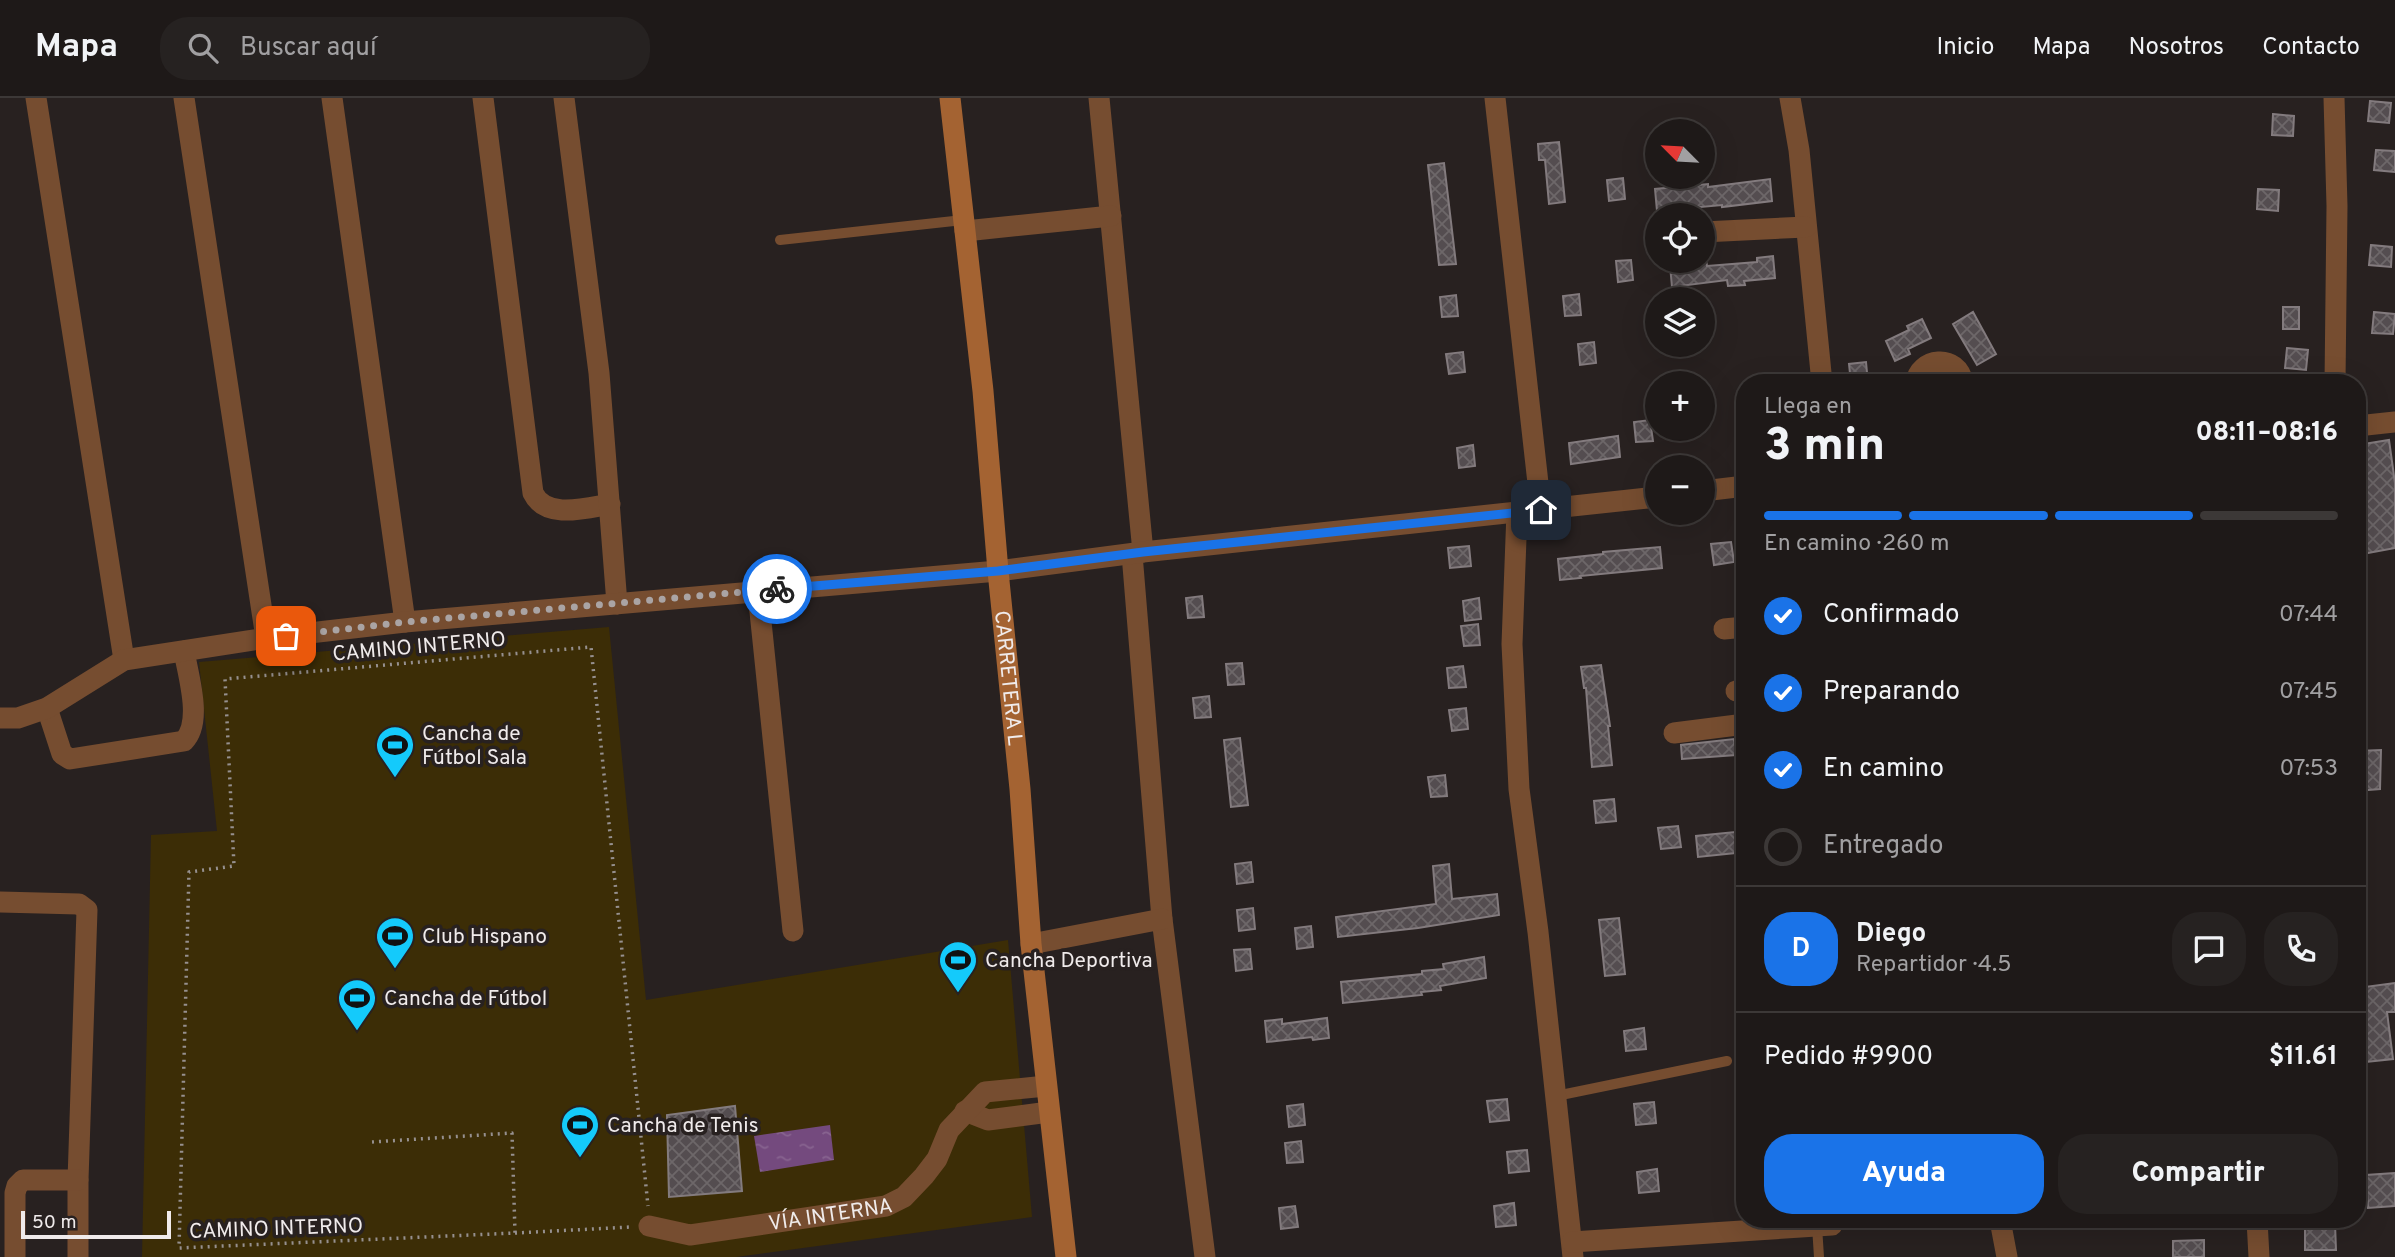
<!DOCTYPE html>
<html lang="es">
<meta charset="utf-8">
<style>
:root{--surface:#1e1918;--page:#262221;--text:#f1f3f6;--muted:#a1a0a2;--line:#3c3837;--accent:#1a73e8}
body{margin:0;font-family:Overpass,sans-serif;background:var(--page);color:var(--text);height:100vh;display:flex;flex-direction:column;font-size:26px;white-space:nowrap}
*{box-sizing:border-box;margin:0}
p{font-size:23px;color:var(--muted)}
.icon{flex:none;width:38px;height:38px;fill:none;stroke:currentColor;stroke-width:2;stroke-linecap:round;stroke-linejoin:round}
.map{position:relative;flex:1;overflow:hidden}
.details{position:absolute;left:1736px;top:276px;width:630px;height:854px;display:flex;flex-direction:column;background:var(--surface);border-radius:28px;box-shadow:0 7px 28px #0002,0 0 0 2px var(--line)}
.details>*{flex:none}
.needle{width:46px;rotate:294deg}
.controls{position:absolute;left:1645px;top:21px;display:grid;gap:14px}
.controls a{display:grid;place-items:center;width:70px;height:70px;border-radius:50%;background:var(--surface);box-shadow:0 7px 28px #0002,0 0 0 2px var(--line);font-size:35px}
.scale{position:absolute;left:21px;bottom:18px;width:150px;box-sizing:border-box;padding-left:7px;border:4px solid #f0ebeb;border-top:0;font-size:19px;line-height:24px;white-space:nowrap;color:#f0ebeb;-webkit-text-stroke:5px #282120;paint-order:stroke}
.pin{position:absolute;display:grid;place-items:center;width:60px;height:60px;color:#fff;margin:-30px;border-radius:14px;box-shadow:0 4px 10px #0006}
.courier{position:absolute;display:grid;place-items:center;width:70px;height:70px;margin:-35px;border:5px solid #1a73e8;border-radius:50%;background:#fff;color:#222;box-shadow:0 2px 9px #0007}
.head em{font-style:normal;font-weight:800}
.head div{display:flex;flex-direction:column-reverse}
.head{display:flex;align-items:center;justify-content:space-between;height:119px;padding:0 28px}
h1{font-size:46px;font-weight:800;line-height:52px}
.bar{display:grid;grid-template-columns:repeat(4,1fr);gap:10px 7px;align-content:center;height:84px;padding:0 28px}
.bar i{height:9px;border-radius:5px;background:var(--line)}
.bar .selected{background:var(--accent)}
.bar p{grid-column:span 4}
.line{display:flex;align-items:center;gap:18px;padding:0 28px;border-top:2px solid var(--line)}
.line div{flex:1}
.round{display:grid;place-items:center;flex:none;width:74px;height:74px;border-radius:28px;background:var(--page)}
ol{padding:0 28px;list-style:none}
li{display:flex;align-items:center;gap:21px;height:77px}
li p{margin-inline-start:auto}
li .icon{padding:7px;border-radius:50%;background:var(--accent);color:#fff;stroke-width:4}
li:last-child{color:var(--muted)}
li i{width:38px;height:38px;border:4px solid var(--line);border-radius:50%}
.button{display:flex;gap:14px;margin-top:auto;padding:14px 28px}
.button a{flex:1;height:80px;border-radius:28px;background:var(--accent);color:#fff;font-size:28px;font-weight:800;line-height:80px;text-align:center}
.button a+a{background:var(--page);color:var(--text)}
header{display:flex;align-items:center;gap:42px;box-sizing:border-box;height:98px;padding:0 35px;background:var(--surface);border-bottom:2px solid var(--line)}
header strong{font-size:33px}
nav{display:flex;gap:38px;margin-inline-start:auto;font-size:24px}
.search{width:490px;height:63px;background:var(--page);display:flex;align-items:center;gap:18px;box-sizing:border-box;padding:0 24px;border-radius:28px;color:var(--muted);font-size:26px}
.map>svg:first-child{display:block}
.park{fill:#3c2d06}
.water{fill:url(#water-ripples)}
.building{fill:url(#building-cross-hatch);stroke:#837b7e;stroke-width:2}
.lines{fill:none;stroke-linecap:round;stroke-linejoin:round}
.path{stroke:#96908f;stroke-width:3.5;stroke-dasharray:2 5;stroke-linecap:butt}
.lane{stroke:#764d30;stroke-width:10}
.street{stroke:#764d30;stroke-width:21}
.secondary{stroke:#a46332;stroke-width:21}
.done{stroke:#aaa4a4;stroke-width:7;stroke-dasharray:0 12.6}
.route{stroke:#1a73e8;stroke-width:9}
.labels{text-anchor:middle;stroke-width:7;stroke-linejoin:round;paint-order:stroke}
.street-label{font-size:21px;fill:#f0ebeb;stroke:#282120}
.poi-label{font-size:21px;fill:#f0ebeb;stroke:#282120;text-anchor:start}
</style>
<header>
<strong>Mapa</strong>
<div class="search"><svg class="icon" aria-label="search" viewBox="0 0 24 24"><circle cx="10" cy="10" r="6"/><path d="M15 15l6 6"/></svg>Buscar aquí</div>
<nav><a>Inicio</a><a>Mapa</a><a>Nosotros</a><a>Contacto</a></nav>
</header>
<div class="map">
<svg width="2395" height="1159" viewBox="0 0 2395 1159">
<defs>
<pattern id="water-ripples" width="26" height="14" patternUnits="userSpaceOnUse" patternTransform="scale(1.75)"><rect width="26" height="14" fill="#744a7e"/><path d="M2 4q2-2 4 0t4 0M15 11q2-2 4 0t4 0" fill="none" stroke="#886490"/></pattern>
<pattern id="building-cross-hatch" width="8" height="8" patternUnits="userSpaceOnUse" patternTransform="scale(1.75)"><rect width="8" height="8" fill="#544d50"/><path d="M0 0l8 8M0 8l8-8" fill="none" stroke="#6d6769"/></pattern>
</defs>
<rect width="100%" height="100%" fill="#282120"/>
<path class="park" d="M 609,529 L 646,902 L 1008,842 L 1032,1119 L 736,1159 L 142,1159 L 151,737 L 217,733 L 199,564 Z"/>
<path class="water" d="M 830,1027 L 834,1062 L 760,1074 L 754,1038 Z"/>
<path class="building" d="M 2370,3 L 2391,5 L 2389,25 L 2368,23 Z
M 2273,16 L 2294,18 L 2293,38 L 2272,37 Z
M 1559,44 L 1565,104 L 1549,106 L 1545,62 L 1539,62 L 1538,46 Z
M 2376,52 L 2395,53 L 2395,74 L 2374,72 Z
M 1444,65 L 1456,166 L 1439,167 L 1428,67 Z
M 1623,80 L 1625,101 L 1609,103 L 1607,82 Z
M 1770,81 L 1772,103 L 1722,109 L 1722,107 L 1657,113 L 1655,91 L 1708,86 L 1708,89 Z
M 2258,91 L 2279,92 L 2278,113 L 2257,111 Z
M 2371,147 L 2392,149 L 2391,169 L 2369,167 Z
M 1773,158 L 1775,180 L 1744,183 L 1745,187 L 1728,188 L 1727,182 L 1672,189 L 1670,167 L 1706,162 L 1707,168 L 1757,164 L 1757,160 Z
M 1631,162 L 1633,182 L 1618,184 L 1616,163 Z
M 1579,196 L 1581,217 L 1565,218 L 1563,198 Z
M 1456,197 L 1458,218 L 1442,219 L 1440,199 Z
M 2283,209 L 2299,209 L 2299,231 L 2283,231 Z
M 1973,214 L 1996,256 L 1977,267 L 1953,226 Z
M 2374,214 L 2395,216 L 2393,236 L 2372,235 Z
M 1922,221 L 1931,240 L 1908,251 L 1910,256 L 1895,263 L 1886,243 L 1909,232 L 1907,228 Z
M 1594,244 L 1596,265 L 1580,267 L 1578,246 Z
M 2287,250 L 2308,252 L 2306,272 L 2285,270 Z
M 1463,254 L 1465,274 L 1449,276 L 1446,256 Z
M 1866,264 L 1868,285 L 1851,285 L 1849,266 Z
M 1650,322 L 1653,343 L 1636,344 L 1634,324 Z
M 1618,338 L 1620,359 L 1571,366 L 1569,345 Z
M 2389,342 L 2395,385 L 2395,450 L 2357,457 L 2357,347 Z
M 1473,347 L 1475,368 L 1459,370 L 1457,350 Z
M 1731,444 L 1734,464 L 1714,467 L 1711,446 Z
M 1469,448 L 1471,468 L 1450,470 L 1448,450 Z
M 1660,449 L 1662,470 L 1580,478 L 1581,480 L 1560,482 L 1558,461 L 1603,456 L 1603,454 Z
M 1202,498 L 1204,519 L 1188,520 L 1186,500 Z
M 1479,500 L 1481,521 L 1465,523 L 1463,503 Z
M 1478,526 L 1480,547 L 1464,548 L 1461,528 Z
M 1242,565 L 1244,586 L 1228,587 L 1226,566 Z
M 1601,567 L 1610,628 L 1608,628 L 1612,667 L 1592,669 L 1586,590 L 1584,590 L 1581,569 Z
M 1463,568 L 1466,589 L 1449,590 L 1447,570 Z
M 1209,598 L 1211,619 L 1195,620 L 1193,600 Z
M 1466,610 L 1468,631 L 1452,633 L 1449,612 Z
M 1240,640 L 1248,707 L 1231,709 L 1224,642 Z
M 1734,641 L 1736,657 L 1682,661 L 1681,647 Z
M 2381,652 L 2380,691 L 2357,693 L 2357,653 Z
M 1445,677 L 1447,698 L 1431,699 L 1428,679 Z
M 1614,701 L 1616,723 L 1596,725 L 1594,703 Z
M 1678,728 L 1681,749 L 1661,751 L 1658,730 Z
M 1745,733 L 1745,754 L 1698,759 L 1696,738 Z
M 1251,764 L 1253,784 L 1237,786 L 1235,766 Z
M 1449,766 L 1452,801 L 1497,796 L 1499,817 L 1418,830 L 1338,839 L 1336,819 L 1436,806 L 1433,768 Z
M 1253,810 L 1255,831 L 1239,833 L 1237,812 Z
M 1619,820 L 1625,876 L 1605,878 L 1599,822 Z
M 1311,828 L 1313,849 L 1297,851 L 1295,830 Z
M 1250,851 L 1252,871 L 1236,873 L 1234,852 Z
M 1484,859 L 1486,880 L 1440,888 L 1441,892 L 1421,894 L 1422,897 L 1343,905 L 1341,884 L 1422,876 L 1422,873 L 1444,871 L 1443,866 Z
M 2395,885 L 2395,914 L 2387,914 L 2393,961 L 2357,965 L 2357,938 L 2362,937 L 2357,890 Z
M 1327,920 L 1329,940 L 1313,942 L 1312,939 L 1267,944 L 1265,923 L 1282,921 L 1282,926 Z
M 1644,930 L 1646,951 L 1626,953 L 1624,933 Z
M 1507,1001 L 1509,1022 L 1490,1024 L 1487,1003 Z
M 1654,1004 L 1656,1025 L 1636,1027 L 1634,1006 Z
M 1303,1006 L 1305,1027 L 1289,1029 L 1287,1008 Z
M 735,1008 L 742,1093 L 669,1099 L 667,1017 Z
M 1301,1043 L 1303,1064 L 1287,1065 L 1285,1045 Z
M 1527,1052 L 1529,1073 L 1509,1075 L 1507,1054 Z
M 1657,1071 L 1659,1093 L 1639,1095 L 1637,1074 Z
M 2395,1075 L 2395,1108 L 2368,1110 L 2366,1077 Z
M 1514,1105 L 1516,1127 L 1496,1129 L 1494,1108 Z
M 1295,1108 L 1298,1129 L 1281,1131 L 1279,1110 Z
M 2335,1125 L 2336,1152 L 2305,1152 L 2305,1126 Z
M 2204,1142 L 2204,1159 L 2173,1159 L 2173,1143 Z"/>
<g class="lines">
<path class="path" d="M 372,1044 L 512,1035 L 515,1135 L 179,1150 L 189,774 L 234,768 L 225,581 L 591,549 L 648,1108
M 515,1135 L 631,1129"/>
<path class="lane" d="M 780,142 L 963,122
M 1556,998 L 1727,963
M 1817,1128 L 1819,1159"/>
<g class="street">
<path d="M 36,0 L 124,562"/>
<path d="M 184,0 L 266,540"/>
<path d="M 332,0 L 405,524"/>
<path d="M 483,0 L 533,395 C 546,422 586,410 610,406"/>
<path d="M 564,0 L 599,275 L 617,506"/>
<path d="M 1099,0 L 1143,454"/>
<path d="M 1495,0 L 1541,412"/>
<path d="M 1790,0 L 1799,52 L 1822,285"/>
<path d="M 2334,0 L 2337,108 L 2335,285"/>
<path d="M 965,133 L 1111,118"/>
<path d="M 1703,134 L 1806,129"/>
<path d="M 1916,285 C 1918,260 1958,254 1963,285"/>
<path d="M 2357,328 L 2395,324"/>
<path d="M 1703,393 L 1745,388"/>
<path d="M 1517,414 L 1512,546 L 1519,691 L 1538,834 L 1573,1159"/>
<path d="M 1132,456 L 1162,821 L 1205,1159"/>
<path d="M 756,493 L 760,514 L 793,833"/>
<path d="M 1724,531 L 1745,529"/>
<path d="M 1736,593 L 1745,591"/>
<path d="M 47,610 L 62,656 L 70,661 L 184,643 C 203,624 188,577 184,553"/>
<path d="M 0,620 L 18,620 L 47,610 L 124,562 L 266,540 L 405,524 L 998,473 L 1143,454 L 1657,399"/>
<path d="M 1674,635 L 1745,626"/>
<path d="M 0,804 L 79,806 L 87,812 L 78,1082 L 78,1159"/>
<path d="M 1031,846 L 1162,821"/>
<path d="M 965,1013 L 988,1022 L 1049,1014"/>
<path d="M 2000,1122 L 2007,1159"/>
<path d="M 2257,1122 L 2259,1159"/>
<path id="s1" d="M 649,1128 L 690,1137 L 886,1108 L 904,1099 L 924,1078 L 937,1061 L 949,1032 L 985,994 L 1046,988"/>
<path d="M 1572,1144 L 1832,1127"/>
<path d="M 15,1159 L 15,1095 L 17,1088 L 23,1082 L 78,1082"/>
</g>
<path class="secondary" id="s2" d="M 950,0 L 983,293 L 998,473 L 1020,691 L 1031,846 L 1066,1159"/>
</g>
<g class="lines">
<path class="done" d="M 286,538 L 405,524 L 777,491"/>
<path class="route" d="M 777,491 L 998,473 L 1143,454 L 1541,412"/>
</g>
<defs>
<symbol id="stadium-pin" viewBox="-11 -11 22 30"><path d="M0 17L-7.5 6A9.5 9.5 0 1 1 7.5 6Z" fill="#14cafb" stroke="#282120"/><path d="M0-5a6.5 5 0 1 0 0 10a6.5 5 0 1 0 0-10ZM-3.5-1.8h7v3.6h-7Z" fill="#111"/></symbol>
</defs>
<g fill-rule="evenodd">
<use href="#stadium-pin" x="373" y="625" width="44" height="60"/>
<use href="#stadium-pin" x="373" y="816" width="44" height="60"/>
<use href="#stadium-pin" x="936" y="840" width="44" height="60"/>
<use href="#stadium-pin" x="335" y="878" width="44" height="60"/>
<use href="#stadium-pin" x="558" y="1005" width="44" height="60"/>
</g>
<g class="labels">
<g class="street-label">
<text transform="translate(419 548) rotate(-5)" y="7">CAMINO INTERNO</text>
<text dy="7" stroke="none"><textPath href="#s2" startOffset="583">CARRETERA L</textPath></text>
<text dy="7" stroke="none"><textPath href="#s1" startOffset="184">VÍA INTERNA</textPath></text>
<text transform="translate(276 1130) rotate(-2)" y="7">CAMINO INTERNO</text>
</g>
<g class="poi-label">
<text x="422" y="642">Cancha de<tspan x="422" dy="24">Fútbol Sala</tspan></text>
<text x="422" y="845">Club Hispano</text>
<text x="985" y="869">Cancha Deportiva</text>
<text x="384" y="907">Cancha de Fútbol</text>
<text x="607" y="1034">Cancha de Tenis</text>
</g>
</g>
</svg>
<div class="controls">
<a><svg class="needle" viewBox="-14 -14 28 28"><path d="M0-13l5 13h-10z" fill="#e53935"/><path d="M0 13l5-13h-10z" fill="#a1a0a2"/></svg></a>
<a><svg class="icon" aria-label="locate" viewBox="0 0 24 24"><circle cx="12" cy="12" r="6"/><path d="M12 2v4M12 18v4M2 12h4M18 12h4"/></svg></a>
<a><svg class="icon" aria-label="layers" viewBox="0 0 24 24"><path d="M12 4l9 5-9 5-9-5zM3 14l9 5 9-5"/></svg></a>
<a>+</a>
<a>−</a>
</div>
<div class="scale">50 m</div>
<div class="pin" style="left:286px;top:538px;background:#ea580c"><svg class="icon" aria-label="bag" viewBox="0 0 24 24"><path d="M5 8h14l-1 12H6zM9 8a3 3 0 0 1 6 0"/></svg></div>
<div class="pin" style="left:1541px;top:412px;background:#1f2937"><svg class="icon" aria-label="home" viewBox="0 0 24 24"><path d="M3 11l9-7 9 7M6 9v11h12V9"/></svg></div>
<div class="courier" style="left:777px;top:491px"><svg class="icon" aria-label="bike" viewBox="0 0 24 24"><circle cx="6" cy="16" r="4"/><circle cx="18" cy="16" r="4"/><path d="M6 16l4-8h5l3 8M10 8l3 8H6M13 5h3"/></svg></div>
<section class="details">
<div class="head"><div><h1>3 min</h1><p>Llega en</p></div><em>08:11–08:16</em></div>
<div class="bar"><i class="selected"></i><i class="selected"></i><i class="selected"></i><i></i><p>En camino · 260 m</p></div>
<ol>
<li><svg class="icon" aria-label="check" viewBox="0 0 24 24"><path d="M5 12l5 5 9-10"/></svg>Confirmado<p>07:44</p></li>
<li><svg class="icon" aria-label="check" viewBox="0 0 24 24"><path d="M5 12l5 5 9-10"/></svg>Preparando<p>07:45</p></li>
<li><svg class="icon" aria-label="check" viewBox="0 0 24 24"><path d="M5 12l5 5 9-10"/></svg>En camino<p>07:53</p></li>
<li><i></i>Entregado</li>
</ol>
<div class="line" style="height:126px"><b class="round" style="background:var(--accent);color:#fff">D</b><div><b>Diego</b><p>Repartidor · 4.5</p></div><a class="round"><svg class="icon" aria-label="chat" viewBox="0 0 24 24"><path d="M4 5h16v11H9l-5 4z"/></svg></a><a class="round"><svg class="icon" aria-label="phone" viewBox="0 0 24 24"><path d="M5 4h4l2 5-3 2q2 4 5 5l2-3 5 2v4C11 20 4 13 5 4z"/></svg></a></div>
<div class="line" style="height:91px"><div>Pedido #9900</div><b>$11.61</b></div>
<div class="button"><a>Ayuda</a><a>Compartir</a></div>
</section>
</div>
